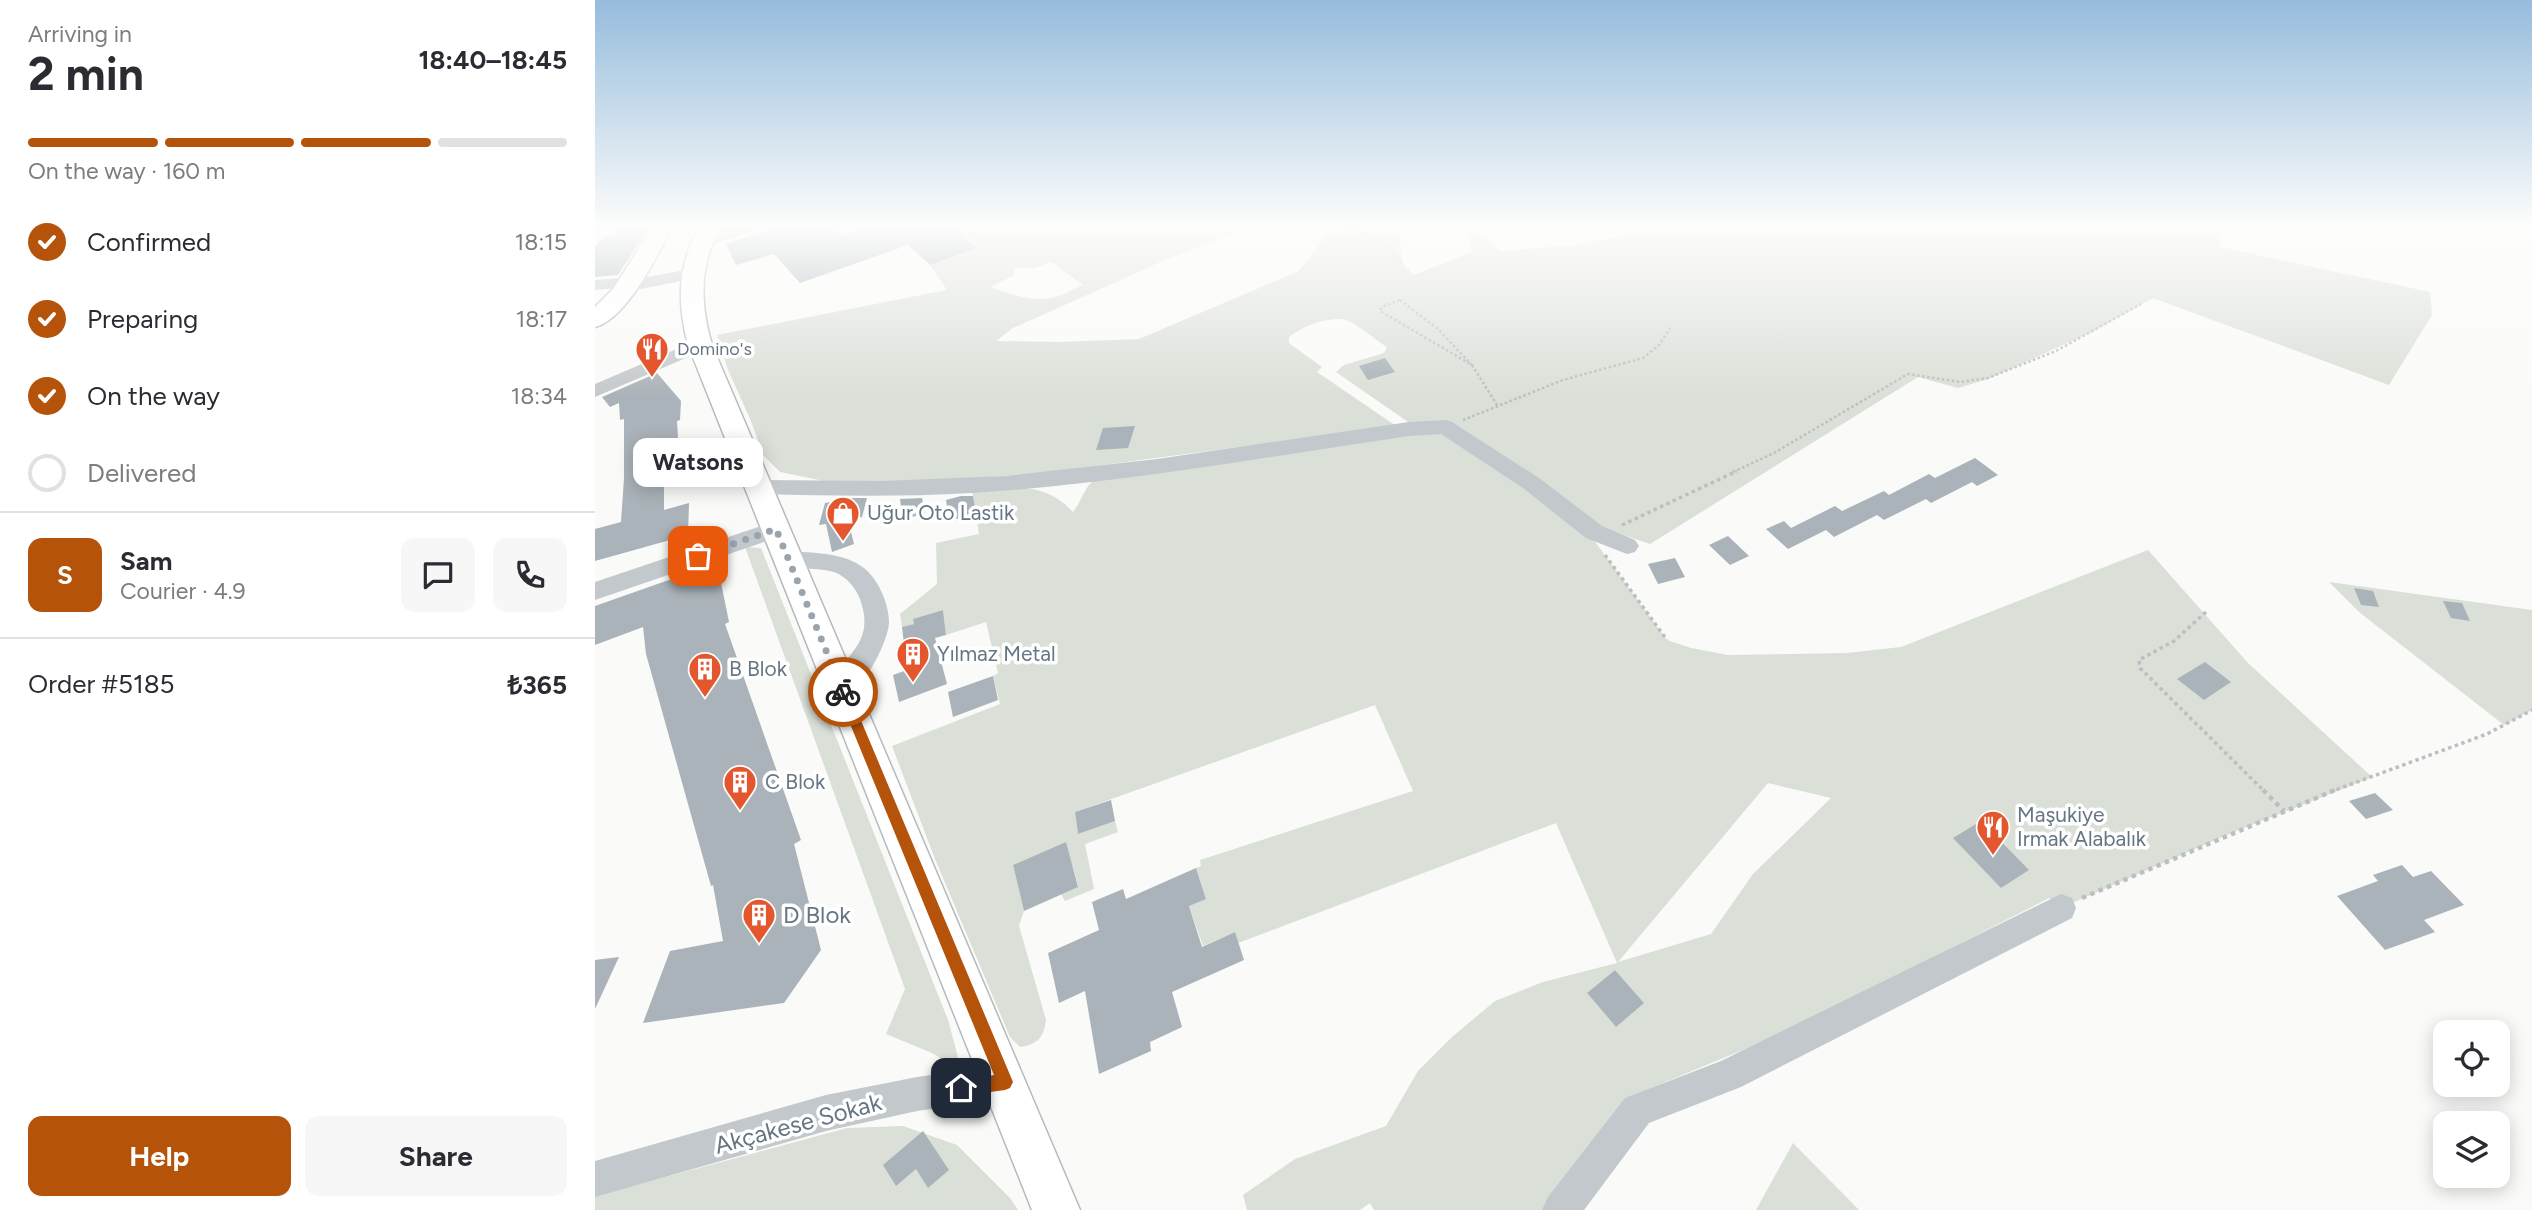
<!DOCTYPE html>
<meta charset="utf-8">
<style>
:root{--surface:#fff;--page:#f7f7f7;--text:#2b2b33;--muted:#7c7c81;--line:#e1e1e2;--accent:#b45309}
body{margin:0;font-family:Figtree,sans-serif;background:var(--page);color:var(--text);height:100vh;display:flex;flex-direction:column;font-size:26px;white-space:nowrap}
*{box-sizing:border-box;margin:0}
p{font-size:23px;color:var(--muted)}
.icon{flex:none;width:38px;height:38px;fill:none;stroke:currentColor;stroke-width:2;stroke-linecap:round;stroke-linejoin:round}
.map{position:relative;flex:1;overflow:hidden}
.sheet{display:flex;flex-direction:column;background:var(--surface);width:595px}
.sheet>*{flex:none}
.tools{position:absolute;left:1838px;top:1020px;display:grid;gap:14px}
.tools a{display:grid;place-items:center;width:77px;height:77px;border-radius:14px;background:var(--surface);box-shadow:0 4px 18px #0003;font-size:35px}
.pin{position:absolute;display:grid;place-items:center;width:60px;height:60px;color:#fff;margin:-30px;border-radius:14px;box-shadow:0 4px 10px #0006}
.courier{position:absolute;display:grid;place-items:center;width:70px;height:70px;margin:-35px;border:5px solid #b45309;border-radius:50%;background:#fff;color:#222;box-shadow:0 2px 9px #0007}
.bubble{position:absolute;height:49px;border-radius:14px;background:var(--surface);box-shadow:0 4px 18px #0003;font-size:23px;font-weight:700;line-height:49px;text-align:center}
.headline em{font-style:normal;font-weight:700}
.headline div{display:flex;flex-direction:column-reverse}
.headline{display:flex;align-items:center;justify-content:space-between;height:119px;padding:0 28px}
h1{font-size:46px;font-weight:700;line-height:52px}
.bar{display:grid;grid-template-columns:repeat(4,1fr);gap:10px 7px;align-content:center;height:84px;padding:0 28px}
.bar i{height:9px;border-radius:5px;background:var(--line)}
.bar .current{background:var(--accent)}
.bar p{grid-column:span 4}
.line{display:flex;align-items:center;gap:18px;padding:0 28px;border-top:2px solid var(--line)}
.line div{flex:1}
.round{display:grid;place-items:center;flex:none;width:74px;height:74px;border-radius:14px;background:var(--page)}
ol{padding:0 28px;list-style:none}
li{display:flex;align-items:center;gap:21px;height:77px}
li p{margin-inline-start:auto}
li .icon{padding:7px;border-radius:50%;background:var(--accent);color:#fff;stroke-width:4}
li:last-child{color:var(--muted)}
li i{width:38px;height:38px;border:4px solid var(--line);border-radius:50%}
.action{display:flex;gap:14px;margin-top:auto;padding:14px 28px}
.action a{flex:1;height:80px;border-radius:14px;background:var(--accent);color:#fff;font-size:28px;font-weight:700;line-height:80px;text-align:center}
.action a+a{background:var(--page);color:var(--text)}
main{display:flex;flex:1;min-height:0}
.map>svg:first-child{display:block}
.green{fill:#dadfd7;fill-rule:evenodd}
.building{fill:#aab3b9}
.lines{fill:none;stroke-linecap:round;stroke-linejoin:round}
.major-casing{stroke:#b5babe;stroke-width:3}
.path-far2{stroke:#bbbfc2;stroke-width:2.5;stroke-dasharray:2.5 2.5;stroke-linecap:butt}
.path-far1{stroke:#bbbfc2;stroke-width:3.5;stroke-dasharray:3.5 3.5;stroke-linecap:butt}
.path{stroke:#bbbfc2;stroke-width:4.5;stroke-dasharray:4.5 4.5;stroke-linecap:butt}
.minor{fill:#c3c8cc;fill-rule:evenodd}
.major{fill:#fff;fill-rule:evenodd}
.route{fill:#b45309}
.done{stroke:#99a4ac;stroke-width:7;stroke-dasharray:0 12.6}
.labels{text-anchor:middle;stroke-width:7;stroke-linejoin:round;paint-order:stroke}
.far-poi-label{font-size:18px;fill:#657683;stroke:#fff;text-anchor:start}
.poi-label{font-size:21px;fill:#657683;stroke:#fff;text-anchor:start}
.near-poi-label{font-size:24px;fill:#657683;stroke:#fff;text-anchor:start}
.near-street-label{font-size:24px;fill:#657683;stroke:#fff}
</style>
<main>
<section class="sheet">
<div class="headline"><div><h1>2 min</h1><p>Arriving in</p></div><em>18:40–18:45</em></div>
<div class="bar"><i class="current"></i><i class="current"></i><i class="current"></i><i></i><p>On the way · 160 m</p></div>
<ol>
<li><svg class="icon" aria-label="check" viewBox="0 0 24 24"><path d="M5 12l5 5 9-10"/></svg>Confirmed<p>18:15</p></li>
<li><svg class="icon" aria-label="check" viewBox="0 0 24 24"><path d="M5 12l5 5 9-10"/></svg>Preparing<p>18:17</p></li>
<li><svg class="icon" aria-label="check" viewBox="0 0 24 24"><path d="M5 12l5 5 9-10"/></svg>On the way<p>18:34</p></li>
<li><i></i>Delivered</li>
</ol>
<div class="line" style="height:126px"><b class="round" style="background:var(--accent);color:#fff">S</b><div><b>Sam</b><p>Courier · 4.9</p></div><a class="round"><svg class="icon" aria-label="chat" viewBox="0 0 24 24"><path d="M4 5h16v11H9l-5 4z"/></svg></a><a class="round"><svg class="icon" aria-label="phone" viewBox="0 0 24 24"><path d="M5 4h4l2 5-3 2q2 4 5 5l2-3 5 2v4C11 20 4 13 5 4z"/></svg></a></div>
<div class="line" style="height:91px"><div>Order #5185</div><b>₺365</b></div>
<div class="action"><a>Help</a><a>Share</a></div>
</section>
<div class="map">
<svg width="1937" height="1210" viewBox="0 0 1937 1210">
<rect width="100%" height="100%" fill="#fafaf8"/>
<path class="green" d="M 342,227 L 654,227 L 570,260 L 418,328 L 401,341 L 465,342 L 544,339 L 704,271 L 738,227 L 804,227 L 807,262 L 818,275 L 877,252 L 872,227 L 882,227 L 905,251 L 982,245 L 1025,236 L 1020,227 L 1189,227 L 1237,233 L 1247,227 L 1629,227 L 1625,247 L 1835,292 L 1837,315 L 1794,385 L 1558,298 L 1497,332 L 1393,379 L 1363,388 L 1323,377 L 1055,544 L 1008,528 L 857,425 L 816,424 L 741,372 L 749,365 L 789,353 L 792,347 C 782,341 761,323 751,320 C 733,316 708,326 694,337 L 694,343 L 727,367 L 722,372 L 801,426 L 455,472 L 381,478 L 262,483 L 229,481 L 185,472 L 168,455 L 156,421 L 133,370 L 122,335 L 352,290 L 335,265 L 382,247 L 365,233 L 355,236 ZM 456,262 L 488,285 C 481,287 474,292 467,295 C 442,304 420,296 396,287 L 419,275 L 419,268 L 439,268 Z
M 828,432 L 848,432 L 925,482 L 998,539 L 1072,640 L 1096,648 L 1133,655 L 1252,653 L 1306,647 L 1553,550 L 1653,663 L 1777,777 L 1632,835 L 1466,908 L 1454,898 L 1191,1032 L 1044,1093 L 953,1210 L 779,1210 L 775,1203 L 765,1210 L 652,1210 L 648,1195 L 700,1159 L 791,1126 L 823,1071 L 857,1037 L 900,1001 L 948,982 L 1022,963 L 961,823 L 643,943 L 640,932 L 608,946 L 594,906 L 611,898 L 601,868 L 606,866 L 605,860 L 818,791 L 780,705 L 480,812 L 483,834 L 520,821 L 523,832 L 490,844 L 499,889 L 470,901 L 466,894 L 483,886 L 478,867 L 465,845 L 418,865 L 429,911 L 424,926 L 451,1020 C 449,1037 442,1045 425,1047 L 415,1037 L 340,859 L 297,746 L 405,704 L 398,676 L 403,673 L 391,622 L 351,635 L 348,610 L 319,619 L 319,624 L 307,627 L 305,614 L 342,584 L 341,543 L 384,534 L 377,490 C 417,488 449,480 478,512 C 487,501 488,489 500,479 ZM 1173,783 L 1236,798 L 1158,874 L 1116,934 L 1023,962 ZM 1020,970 L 1048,1002 L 1021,1027 L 992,993 Z
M 150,547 L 166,548 L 353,1020 L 363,1057 L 353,1063 L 337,1053 L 291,1034 L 310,989 Z
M 1734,582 L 1937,610 L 1937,710 L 1909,725 L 1764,612 Z
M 308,1126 L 362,1145 L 415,1198 L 423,1210 L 0,1210 L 0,1196 L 252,1128 Z
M 1198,1143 L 1264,1210 L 1161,1210 Z"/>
<path class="building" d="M 20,227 L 54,227 L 23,275 L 0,277 L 0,246 L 10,236 L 20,235 Z
M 181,227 L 239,227 L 246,236 L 272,227 L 358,227 L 382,248 L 335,265 L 313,245 L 205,283 L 179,254 L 141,265 L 131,244 Z
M 790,358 L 800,372 L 773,380 L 764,366 Z
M 62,373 L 86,401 L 85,420 L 82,421 L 84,456 L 69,460 L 69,510 L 94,503 L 93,535 L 0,561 L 0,529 L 26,522 L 29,478 L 29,419 L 25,420 L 24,403 L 15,407 L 7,397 Z
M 540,426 L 533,448 L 501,450 L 508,428 Z
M 1380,458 L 1403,475 L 1382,486 L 1377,482 L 1336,503 L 1331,499 L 1289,520 L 1282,515 L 1239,537 L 1231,530 L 1193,549 L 1171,529 L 1189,521 L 1196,528 L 1240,506 L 1247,511 L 1289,491 L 1294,495 L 1334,474 L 1340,478 Z
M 366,496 L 378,496 L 381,514 L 354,521 L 351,500 Z
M 258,498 L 272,498 L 267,517 L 253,520 L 259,544 L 237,552 L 231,524 L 224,525 L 230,503 Z
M 327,498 L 330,513 L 308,520 L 305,499 Z
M 1133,536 L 1154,556 L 1135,565 L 1114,545 Z
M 1080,558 L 1090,577 L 1063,584 L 1053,564 Z
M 122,563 L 134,622 L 130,624 L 206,840 L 199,844 L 226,950 L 189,1003 L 48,1023 L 75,951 L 128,941 L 118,885 L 116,886 L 51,654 L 48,627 L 0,645 L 0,606 Z
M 1759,588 L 1778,591 L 1784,607 L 1766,605 Z
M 1848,601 L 1867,603 L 1875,621 L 1856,618 Z
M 348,610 L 351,635 L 340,638 L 352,684 L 304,702 L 298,675 L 312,670 L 307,627 L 319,624 L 318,619 Z
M 1610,662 L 1636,682 L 1609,700 L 1582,679 Z
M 398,676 L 403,700 L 358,717 L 353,692 Z
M 1780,793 L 1798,810 L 1771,819 L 1754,801 Z
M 516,800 L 520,821 L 483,834 L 480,812 Z
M 1386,821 L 1434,870 L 1406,888 L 1358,838 Z
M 471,842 L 483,887 L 429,911 L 418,865 Z
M 1807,865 L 1818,877 L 1836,871 L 1869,905 L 1829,920 L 1840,932 L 1790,950 L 1742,896 L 1783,881 L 1778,875 Z
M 601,868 L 611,899 L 594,906 L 607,947 L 640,932 L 649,960 L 577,992 L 587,1027 L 555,1042 L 556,1051 L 504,1074 L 490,991 L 464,1003 L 453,953 L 504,930 L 497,902 L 528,889 L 531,899 Z
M 24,957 L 0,1009 L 0,960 Z
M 1020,970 L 1049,1003 L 1021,1027 L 992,993 Z
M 328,1131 L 354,1170 L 333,1188 L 321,1169 L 301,1186 L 288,1165 Z"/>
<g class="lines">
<defs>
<path id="major" d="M 57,227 L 78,227 C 62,255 32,319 0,327 L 0,307 L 19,288 Z
M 104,227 L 125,227 C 104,267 105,303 117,345 L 485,1210 L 437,1210 L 93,345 C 82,302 82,267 104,227 Z"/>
</defs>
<use href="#major" class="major-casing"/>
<path class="path-far2" d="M 751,227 L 786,241 L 807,262
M 805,300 L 843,329 L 877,365 L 785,311 L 787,307 Z
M 877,365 L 902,405
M 868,420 L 968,380 L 1048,358 L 1064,345 L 1075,328
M 1138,472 L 1179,453 L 1313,374 L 1365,382 L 1393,378 L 1461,351 L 1546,304"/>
<path class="path-far1" d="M 1027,525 L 1142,471
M 1010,555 L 1072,640
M 1611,612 L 1579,641 L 1544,660 L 1545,668 L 1670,792
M 1735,792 L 1892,734 L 1937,710"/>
<path class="path" d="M 1668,790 L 1689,811
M 1487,898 L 1740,790"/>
<path class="minor" d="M 135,227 L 162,227 L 160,231 L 106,247 L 98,242 L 100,238 Z
M 95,269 L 101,270 L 104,274 L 101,278 L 31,292 L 23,288 L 0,290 L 0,280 L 35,277 L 42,279 Z
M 105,339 L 112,341 L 115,345 L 112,349 L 0,397 L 0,384 Z
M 850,420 L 857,422 L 944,478 L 1007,526 L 1040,540 L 1044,546 L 1040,552 L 1032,554 L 991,538 L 928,488 L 846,434 L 814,436 C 669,457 524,484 377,493 C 307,497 236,496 165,494 L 157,492 L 154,487 L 157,482 L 165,480 L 287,481 L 409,476 L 562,459 L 814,422 Z
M 181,521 L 189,523 L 192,529 L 189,535 L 0,600 L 0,582 Z
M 193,551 C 217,553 246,552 266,566 C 282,576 294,603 294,622 C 294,640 267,695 247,696 C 245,696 239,694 237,693 L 233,686 C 250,654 281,643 265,599 C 260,587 252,577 239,572 C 222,567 202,570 185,565 L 181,559 L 185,553 Z
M 1466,894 L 1477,898 L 1481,908 L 1477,918 L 1146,1087 L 1054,1123 L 989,1210 L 947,1210 L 953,1197 L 1030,1098 L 1126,1061 Z
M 409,1065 L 421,1070 L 426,1082 L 421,1094 L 409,1099 L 322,1111 L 231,1131 L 0,1197 L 0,1161 L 231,1095 L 322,1077 Z"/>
<use href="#major" class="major"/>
</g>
<linearGradient id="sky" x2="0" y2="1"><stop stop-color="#96bcdc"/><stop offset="0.57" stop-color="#fdfdfc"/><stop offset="1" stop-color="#fdfdfc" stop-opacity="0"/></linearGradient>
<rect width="1937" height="397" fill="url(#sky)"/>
<path class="route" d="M 248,687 L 254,692 L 418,1082 L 415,1088 L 410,1090 L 366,1096 L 360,1094 L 358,1088 L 360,1082 L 399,1075 L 242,692 Z"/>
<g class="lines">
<path class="done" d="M 103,556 L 181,529 L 248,692"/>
</g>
<defs>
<symbol id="restaurant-pin" viewBox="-11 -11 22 30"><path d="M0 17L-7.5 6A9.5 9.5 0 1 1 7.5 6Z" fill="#e4572e" stroke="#fff"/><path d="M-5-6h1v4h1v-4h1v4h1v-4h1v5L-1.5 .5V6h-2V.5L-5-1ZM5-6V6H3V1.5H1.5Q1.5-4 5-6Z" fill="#fff"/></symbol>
<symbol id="shop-pin" viewBox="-11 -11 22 30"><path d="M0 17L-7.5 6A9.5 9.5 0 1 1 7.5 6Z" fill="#e4572e" stroke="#fff"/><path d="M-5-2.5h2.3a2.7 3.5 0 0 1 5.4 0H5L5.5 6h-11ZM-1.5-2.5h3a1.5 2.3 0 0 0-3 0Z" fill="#fff"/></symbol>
<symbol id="building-pin" viewBox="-11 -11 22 30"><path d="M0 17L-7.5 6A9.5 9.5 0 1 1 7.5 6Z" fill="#e4572e" stroke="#fff"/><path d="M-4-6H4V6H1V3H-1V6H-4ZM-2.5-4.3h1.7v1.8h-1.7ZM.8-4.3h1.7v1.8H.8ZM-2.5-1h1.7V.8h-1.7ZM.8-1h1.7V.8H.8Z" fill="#fff"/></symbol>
</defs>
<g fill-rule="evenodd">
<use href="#restaurant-pin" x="38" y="330" width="38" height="52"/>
<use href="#shop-pin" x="229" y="494" width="38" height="52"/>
<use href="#building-pin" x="299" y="635" width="38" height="52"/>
<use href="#building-pin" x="91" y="650" width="38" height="52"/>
<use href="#building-pin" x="126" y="763" width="38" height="52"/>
<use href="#restaurant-pin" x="1379" y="808" width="38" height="52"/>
<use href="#building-pin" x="145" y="896" width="38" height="52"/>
</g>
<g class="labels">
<g class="far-poi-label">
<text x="82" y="355">Domino's</text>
</g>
<g class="poi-label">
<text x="272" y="520">Uğur Oto Lastik</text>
<text x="342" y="661">Yılmaz Metal</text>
<text x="134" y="676">B Blok</text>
<text x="170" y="789">C Blok</text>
<text x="1422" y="822">Maşukiye<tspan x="1422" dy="24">Irmak Alabalık</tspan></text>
</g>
<g class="near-poi-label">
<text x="188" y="923">D Blok</text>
</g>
<g class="near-street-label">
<text transform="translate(203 1124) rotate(-15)" y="8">Akçakese Sokak</text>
</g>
</g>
</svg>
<div class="tools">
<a><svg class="icon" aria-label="locate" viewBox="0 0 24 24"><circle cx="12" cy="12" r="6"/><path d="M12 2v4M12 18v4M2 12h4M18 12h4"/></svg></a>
<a><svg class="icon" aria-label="layers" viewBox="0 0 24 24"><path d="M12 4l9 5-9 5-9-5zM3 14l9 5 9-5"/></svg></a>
</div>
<div class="pin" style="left:103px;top:556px;background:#ea580c"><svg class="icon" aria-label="bag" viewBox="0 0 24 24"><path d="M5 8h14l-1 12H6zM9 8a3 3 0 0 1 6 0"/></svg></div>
<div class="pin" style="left:366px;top:1088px;background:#1f2937"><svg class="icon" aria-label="home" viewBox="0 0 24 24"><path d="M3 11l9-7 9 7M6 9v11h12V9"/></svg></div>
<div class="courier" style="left:248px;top:692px"><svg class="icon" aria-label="bike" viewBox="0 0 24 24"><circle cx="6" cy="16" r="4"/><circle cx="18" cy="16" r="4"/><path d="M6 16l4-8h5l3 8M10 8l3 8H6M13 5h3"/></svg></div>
<div class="bubble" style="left:38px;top:438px;width:130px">Watsons</div>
</div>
</main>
